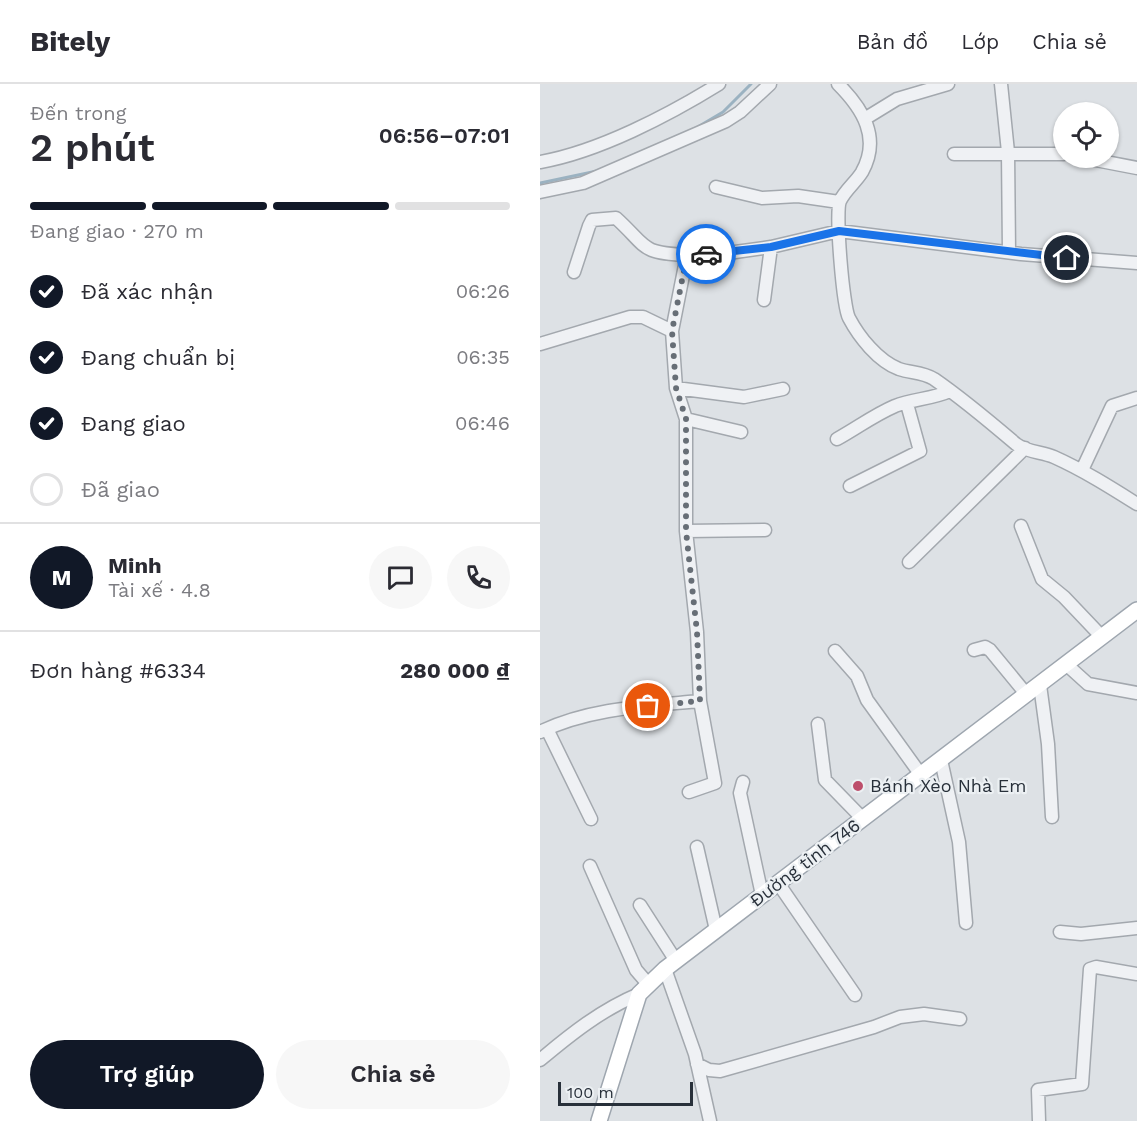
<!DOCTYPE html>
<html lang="vi">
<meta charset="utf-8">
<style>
:root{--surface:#fff;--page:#f7f7f7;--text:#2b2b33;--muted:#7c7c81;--line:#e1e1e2;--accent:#111827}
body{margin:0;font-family:"Work Sans",sans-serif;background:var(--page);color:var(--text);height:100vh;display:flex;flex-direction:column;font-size:22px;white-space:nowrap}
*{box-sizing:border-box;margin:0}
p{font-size:20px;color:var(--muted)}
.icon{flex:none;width:33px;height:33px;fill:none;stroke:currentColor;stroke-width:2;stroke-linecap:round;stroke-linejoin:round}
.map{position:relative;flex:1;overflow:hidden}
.details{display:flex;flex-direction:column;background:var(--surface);width:540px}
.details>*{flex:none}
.tools{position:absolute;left:513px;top:18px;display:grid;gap:12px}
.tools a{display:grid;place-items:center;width:66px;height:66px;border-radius:50%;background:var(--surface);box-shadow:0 2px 4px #0004;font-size:30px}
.scale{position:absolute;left:18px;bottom:15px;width:135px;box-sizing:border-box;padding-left:6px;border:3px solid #28303a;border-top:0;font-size:16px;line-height:21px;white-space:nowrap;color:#28303a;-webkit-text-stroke:4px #ecf0f3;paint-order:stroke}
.pin{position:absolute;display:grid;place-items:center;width:51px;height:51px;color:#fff;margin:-26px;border:3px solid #fff;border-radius:50%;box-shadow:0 2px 6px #0007}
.courier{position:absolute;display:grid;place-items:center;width:60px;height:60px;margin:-30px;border:4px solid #1a73e8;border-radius:50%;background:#fff;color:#222;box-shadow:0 2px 8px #0007}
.overview em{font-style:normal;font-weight:600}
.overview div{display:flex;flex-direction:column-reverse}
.overview{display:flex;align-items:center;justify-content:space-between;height:102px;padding:0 30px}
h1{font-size:39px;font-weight:600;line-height:45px}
.bar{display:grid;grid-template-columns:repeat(4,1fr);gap:9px 6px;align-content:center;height:72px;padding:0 30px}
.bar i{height:8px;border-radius:4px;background:var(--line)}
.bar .selected{background:var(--accent)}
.bar p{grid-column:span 4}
.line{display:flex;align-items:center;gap:15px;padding:0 30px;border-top:2px solid var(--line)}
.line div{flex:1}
.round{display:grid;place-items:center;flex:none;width:63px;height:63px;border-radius:32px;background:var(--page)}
ol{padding:0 30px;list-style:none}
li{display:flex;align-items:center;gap:18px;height:66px}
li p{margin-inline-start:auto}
li .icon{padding:6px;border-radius:50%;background:var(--accent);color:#fff;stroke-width:4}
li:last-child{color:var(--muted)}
li i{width:33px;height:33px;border:3px solid var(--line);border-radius:50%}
.cta{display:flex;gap:12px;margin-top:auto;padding:12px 30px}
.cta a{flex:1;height:69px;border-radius:36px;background:var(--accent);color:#fff;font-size:24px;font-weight:600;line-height:69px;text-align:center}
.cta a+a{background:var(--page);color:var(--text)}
header{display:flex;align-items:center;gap:36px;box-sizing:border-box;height:84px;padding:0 30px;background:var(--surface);border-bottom:2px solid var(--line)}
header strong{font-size:28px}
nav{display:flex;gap:33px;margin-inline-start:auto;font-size:21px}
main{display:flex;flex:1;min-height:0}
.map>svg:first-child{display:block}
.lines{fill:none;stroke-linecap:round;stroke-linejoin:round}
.stream{stroke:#9bb2c1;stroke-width:3}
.minor-casing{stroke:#a3a8ae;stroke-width:15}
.major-casing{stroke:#9ea6af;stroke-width:18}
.minor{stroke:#eff1f4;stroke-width:12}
.major{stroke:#fff;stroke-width:15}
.done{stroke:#676e76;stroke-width:6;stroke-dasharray:0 10.8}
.route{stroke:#1a73e8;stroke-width:8}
.poi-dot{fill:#bd4e6b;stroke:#ecf0f3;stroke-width:2}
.labels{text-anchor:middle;stroke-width:4.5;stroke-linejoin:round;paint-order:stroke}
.poi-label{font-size:18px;fill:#28303a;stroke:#ecf0f3;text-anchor:start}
.street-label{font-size:18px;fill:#28303a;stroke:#ecf0f3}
</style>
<header>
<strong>Bitely</strong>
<nav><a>Bản đồ</a><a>Lớp</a><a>Chia sẻ</a></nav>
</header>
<main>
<section class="details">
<div class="overview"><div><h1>2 phút</h1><p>Đến trong</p></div><em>06:56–07:01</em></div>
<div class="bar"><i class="selected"></i><i class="selected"></i><i class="selected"></i><i></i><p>Đang giao · 270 m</p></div>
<ol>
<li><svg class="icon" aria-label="check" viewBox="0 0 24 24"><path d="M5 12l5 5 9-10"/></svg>Đã xác nhận<p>06:26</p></li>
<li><svg class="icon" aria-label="check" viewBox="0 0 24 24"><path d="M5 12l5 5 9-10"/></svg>Đang chuẩn bị<p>06:35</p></li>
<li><svg class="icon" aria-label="check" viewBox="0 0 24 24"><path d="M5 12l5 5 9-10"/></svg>Đang giao<p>06:46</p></li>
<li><i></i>Đã giao</li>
</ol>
<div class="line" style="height:108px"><b class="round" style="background:var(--accent);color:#fff">M</b><div><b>Minh</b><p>Tài xế · 4.8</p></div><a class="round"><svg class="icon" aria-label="chat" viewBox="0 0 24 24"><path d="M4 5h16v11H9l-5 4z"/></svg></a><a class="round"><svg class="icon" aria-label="phone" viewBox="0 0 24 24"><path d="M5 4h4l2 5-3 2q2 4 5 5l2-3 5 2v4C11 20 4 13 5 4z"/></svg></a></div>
<div class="line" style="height:78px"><div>Đơn hàng #6334</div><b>280 000 ₫</b></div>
<div class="cta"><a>Trợ giúp</a><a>Chia sẻ</a></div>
</section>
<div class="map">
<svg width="597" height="1037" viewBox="0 0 597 1037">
<rect width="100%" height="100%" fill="#dde1e5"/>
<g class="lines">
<path class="stream" d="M 156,44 L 183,28 L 211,0
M 0,99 L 57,87"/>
<defs>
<path id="minor" d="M 298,0 C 323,25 341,54 322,88 C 316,98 305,106 300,117 C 295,128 303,223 309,234 C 319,253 338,277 359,285 C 371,289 383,288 394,295 C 423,315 449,337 476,360 C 486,368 503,368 514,373 C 543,386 570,403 597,420
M 461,0 L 468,68 L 469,168
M 326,34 L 357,15 L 408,0
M 414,70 L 524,70
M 545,74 L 597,84
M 0,78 C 58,68 129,31 179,0
M 176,103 L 222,114 L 258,112 L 299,118
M 0,108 L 43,99 L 186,37 L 200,28 L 230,0
M 34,188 L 49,142 L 52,136 L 76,134 C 108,163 99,169 147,171
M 224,216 L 231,163
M 0,260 L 90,233 L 103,233 L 132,247
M 136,304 L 204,313 L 243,305
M 146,335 L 146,447 L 157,548 L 160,617 L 175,699 L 149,708
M 201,348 L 146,335 L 136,304 L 132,247 L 147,171 L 188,169 L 231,163 L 299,147 L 481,170 L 597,179
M 297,355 C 317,344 334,331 355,322 C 373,315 392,315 410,307
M 542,386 L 572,322 L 597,314
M 310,402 L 380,367 L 367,320
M 481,442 L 502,495 L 524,513 L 562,553
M 146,447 L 225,446
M 369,478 L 485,364
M 434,566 L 445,563 L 450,566 L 487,611
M 295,567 L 317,592 L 327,616 L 381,691
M 527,581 L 548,600 L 597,609
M 500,601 L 508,660 L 512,733
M 278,640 L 285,696 L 323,735
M 7,645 L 51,735
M 0,648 C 49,624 107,622 160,617
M 401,676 L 419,758 L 426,839
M 203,698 L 200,709 L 222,811
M 157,763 L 176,846
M 50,782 L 96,886 L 109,901
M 238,799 L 315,911
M 100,821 L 136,877
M 520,848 L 541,850 L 597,844
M 125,885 L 155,970 L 170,1037
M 0,976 C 31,950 61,926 99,910
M 157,980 L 169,986 L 180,987 L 334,943 L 360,933 L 384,930 L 420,935
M 499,1037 L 498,1006 L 542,1000 L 550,885 L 556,883 L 597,890"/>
<path id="major" d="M 59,1037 L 99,910 L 125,885 L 597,526"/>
</defs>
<use href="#minor" class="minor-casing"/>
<use href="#major" class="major-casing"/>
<use href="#minor" class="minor"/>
<use href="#major" class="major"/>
</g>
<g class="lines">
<path class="done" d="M 108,622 L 160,617 L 157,548 L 146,447 L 146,335 L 136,304 L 132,247 L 147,171 L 166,170"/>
<path class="route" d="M 166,170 L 231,163 L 299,147 L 527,174"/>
</g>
<circle class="poi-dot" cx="318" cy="702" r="6"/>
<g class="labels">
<g class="poi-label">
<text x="330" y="708">Bánh Xèo Nhà Em</text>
</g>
<g class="street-label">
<text transform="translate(265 779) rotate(-37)" y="6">Đường tỉnh 746</text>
</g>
</g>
</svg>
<div class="tools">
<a><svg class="icon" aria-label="locate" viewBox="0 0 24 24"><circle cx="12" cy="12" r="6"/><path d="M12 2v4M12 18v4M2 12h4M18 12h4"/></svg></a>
</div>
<div class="scale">100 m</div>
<div class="pin" style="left:108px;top:622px;background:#ea580c"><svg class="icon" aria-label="bag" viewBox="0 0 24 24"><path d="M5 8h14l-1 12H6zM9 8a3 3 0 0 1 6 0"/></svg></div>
<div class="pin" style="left:527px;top:174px;background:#1f2937"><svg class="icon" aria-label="home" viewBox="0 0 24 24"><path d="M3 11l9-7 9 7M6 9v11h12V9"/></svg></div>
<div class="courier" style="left:166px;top:170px"><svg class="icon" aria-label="car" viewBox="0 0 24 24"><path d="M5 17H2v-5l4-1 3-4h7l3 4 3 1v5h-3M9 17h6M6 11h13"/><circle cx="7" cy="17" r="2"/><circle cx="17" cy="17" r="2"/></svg></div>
</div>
</main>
